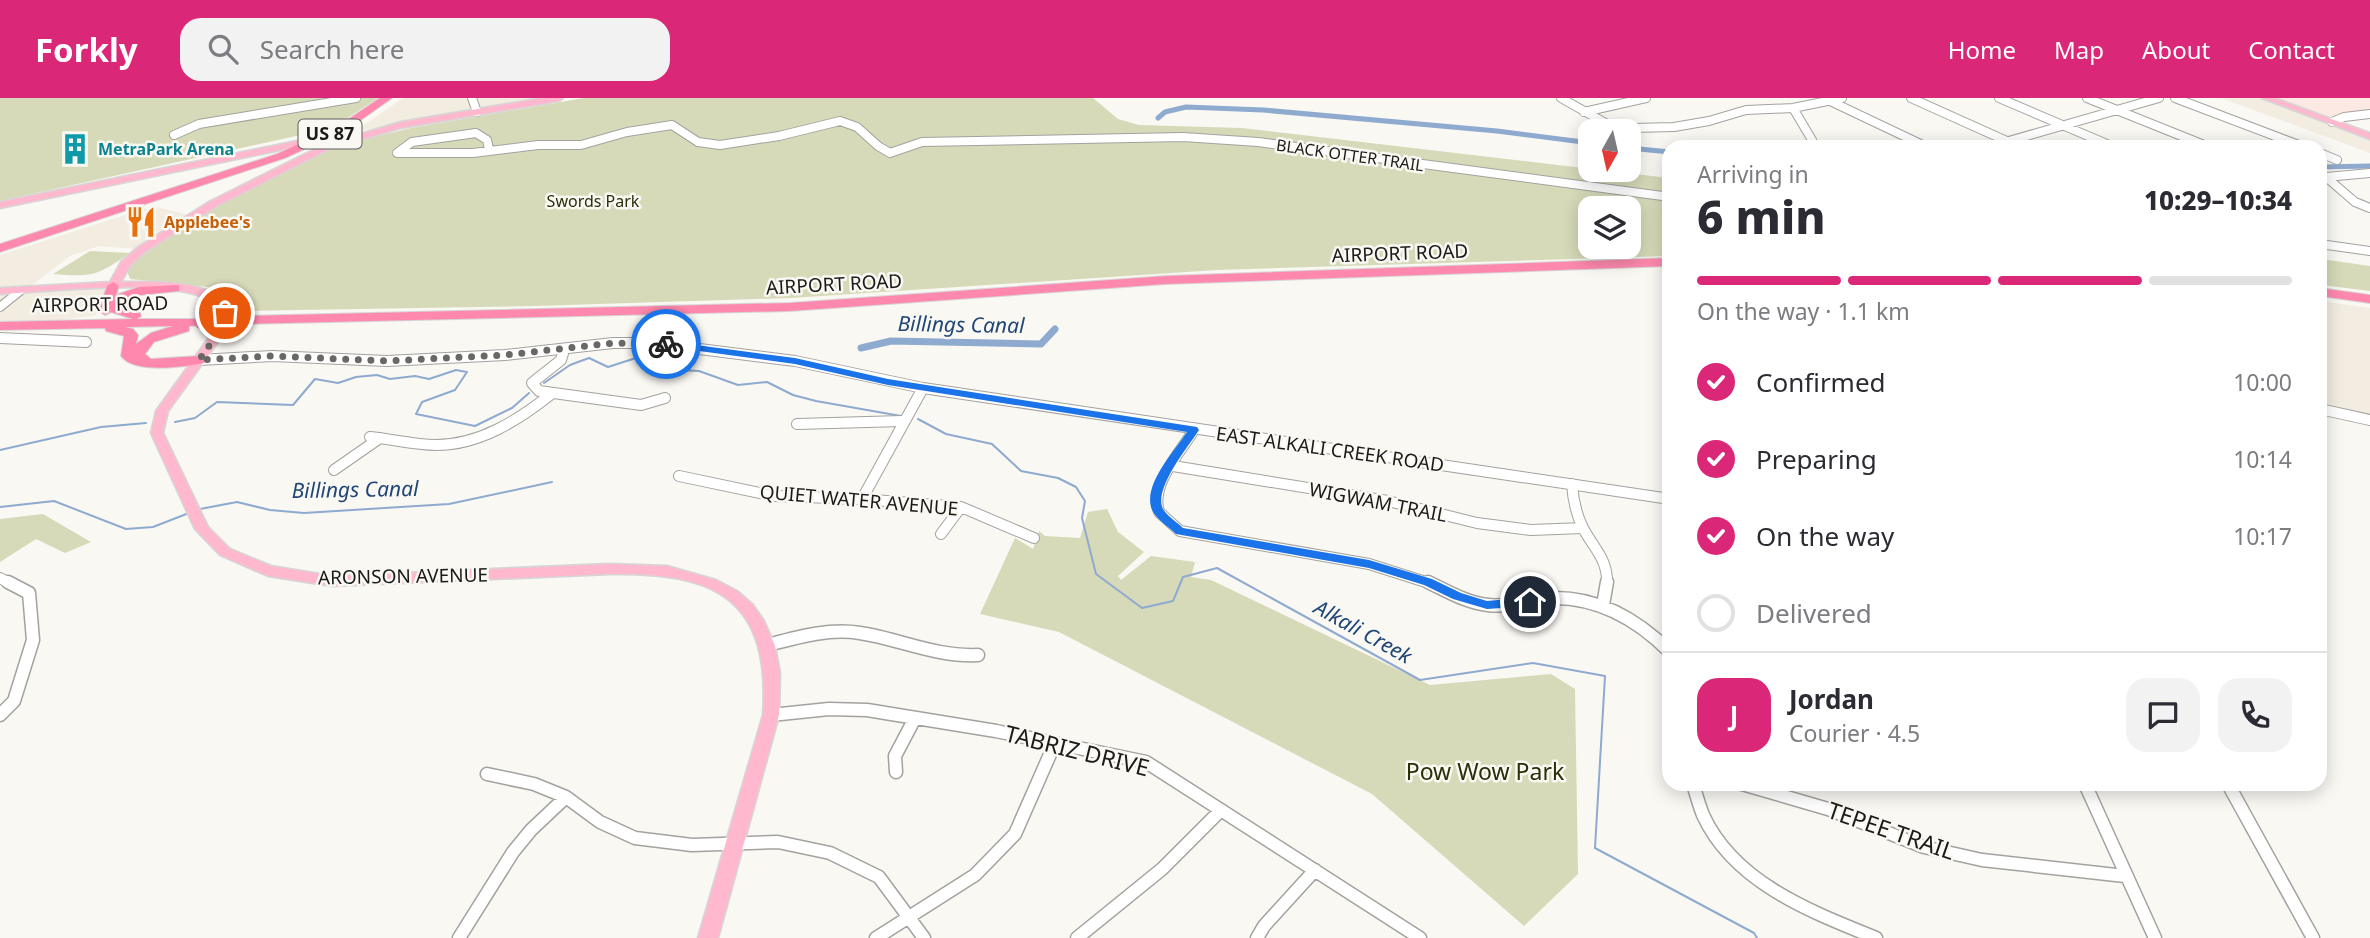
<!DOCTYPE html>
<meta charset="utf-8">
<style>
:root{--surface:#fff;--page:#f2f2f3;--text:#2b2b33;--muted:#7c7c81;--line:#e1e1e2;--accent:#db2777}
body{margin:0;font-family:"Noto Sans",sans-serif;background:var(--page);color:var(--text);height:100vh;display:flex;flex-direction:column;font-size:26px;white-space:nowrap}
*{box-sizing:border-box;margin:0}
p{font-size:23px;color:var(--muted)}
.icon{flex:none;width:38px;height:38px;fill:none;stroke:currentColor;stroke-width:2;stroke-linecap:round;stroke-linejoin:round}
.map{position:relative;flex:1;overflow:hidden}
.sheet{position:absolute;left:1662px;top:42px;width:665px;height:651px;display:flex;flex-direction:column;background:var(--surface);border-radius:21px;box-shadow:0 4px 18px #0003}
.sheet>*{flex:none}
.needle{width:46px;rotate:188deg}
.tools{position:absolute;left:1578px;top:21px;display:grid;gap:14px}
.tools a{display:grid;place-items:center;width:63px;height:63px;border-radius:14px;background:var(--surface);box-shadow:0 4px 18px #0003;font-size:35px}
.pin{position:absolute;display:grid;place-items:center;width:60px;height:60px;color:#fff;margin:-30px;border:4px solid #fff;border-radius:50%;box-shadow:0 2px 7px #0007}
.courier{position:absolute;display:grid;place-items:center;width:70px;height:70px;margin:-35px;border:5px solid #1a73e8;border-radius:50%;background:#fff;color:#222;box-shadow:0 2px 9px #0007}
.headline em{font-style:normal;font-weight:800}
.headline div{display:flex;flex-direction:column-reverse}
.headline{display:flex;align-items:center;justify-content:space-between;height:119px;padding:0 35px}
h1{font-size:46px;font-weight:800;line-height:52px}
.bar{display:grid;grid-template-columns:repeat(4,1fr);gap:10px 7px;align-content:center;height:84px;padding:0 35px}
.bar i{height:9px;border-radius:5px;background:var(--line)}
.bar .selected{background:var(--accent)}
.bar p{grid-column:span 4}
.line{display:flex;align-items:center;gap:18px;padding:0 35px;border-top:2px solid var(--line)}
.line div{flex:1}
.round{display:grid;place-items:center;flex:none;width:74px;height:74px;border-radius:21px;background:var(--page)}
ol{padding:0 35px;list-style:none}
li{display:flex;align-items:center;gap:21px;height:77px}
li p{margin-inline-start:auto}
li .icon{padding:7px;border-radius:50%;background:var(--accent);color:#fff;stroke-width:4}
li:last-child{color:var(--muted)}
li i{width:38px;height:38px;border:4px solid var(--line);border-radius:50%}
header{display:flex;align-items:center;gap:42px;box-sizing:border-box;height:98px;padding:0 35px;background:var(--accent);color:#fff}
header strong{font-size:33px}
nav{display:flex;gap:38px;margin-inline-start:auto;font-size:24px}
.search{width:490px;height:63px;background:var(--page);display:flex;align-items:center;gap:18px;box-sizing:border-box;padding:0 24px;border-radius:21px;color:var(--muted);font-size:26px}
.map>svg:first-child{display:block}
.built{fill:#f2ece1}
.medical{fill:#fde9e3}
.green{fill:#d6dab9;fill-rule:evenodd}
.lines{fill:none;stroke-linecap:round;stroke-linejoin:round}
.stream{stroke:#8eaacf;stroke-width:2}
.canal-far1{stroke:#8eaacf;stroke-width:5}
.canal{stroke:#8eaacf;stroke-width:7}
.minor-far2-casing{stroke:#a4a29e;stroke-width:10}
.minor-far1-casing{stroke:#a4a29e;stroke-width:12}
.minor-casing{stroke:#a4a29e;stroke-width:15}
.major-casing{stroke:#d6d6d6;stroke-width:3}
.highway-casing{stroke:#d6d6d6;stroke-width:2}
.minor-far2{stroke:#fff;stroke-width:8}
.minor-far1{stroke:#fff;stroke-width:10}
.minor{stroke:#fff;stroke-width:12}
.major{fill:#ffb8ce;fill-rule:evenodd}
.highway{fill:#ff89ae;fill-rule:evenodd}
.highway-bridge-casing{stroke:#d6d6d6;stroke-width:18;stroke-linecap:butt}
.highway-bridge{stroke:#ff89ae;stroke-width:15}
.route{fill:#1a73e8}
.done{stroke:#696865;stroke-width:7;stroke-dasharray:0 12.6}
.labels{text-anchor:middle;stroke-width:5;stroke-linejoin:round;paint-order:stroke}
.far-culture-label{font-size:16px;font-weight:bold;fill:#0d838f;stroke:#faf8f3;text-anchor:start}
.far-street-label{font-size:16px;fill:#1b1b19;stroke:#faf8f3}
.far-park-label{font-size:16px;fill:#2c2e08;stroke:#faf8f3}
.far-food-label{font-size:16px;font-weight:bold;fill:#c56008;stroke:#faf8f3;text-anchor:start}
.shield{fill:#faf8f3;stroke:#5e5d5a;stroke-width:2}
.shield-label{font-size:18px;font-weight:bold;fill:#1b1b19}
.street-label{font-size:19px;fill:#1b1b19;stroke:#faf8f3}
.water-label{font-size:21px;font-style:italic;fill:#214777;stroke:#faf8f3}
.near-street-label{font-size:23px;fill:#1b1b19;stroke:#faf8f3}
.near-park-label{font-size:23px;fill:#2c2e08;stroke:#faf8f3}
</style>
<header>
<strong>Forkly</strong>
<div class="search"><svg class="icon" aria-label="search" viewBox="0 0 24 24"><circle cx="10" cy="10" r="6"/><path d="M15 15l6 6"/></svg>Search here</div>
<nav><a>Home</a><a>Map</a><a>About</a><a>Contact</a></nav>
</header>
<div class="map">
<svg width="2370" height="840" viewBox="0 0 2370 840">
<rect width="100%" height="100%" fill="#faf8f3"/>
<path class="built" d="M 403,0 L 543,0 L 354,34 Z
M 2221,0 L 2266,0 L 2370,38 L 2370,55 Z
M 153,108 L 189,117 L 138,151 L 99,148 L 70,158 L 23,194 L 107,190 L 101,215 L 92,218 L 53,223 L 0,225 L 0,157 Z
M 2320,203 L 2370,210 L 2370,316 L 2321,305 Z"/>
<path class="medical" d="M 2273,0 L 2370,0 L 2370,14 L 2327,20 Z"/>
<path class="green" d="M 0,0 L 378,0 L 343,23 L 305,36 L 0,103 Z
M 584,0 L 1093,0 L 1118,21 L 1139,27 L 1242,30 L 1669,80 L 1669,158 L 1217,172 L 791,200 L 536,208 L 238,213 L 208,189 L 130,181 L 126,170 L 188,124 L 333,49 L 411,30 ZM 1591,110 L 1629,110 L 1629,149 L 1591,149 Z
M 90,153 L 130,155 C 97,178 93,179 53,176 Z
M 2321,161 L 2370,168 L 2370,193 L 2321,187 Z
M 1107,411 L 1118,434 L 1144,454 L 1118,478 L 1121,482 L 1151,458 L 1195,464 L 1191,479 L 1211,482 L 1430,587 L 1551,576 L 1575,591 L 1578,776 L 1524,828 L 1372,696 L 1059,534 L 980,516 L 1015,440 L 1033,451 L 1039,433 L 1045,438 L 1080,440 L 1088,414 Z
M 43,416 L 91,444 L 65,455 L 36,441 L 0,464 L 0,421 Z"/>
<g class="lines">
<path class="stream" d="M 544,285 L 570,267 L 589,260 L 608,269 L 639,259 L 654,266 L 673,265 L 678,272 L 699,273 L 738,287 L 767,284 L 793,297 L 816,303 L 901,318
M 918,321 L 946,336 L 992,346 L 1021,373 L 1058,380 L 1076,389 L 1085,403 L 1082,420 L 1096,476 L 1142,510 L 1173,503 L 1183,479 L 1217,470 L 1420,582 L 1533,565 L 1605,578 L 1595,750 L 1754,835 L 1757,840
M 175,324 L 195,320 L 217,304 L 293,307 L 315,281 L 338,285 L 356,279 L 377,277 L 390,281 L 415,278 L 429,281 L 456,272 L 467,274 L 455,292 L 422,304 L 416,316 L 475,328 L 512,310 L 529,295
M 0,352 L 101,329 L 146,325
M 0,409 L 54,403 L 126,431 L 153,429 L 189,415
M 200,411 L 237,404 L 270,412 L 304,415 L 449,406 L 552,384"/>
<path class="canal-far1" d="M 1158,20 L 1165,14 L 1186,9 L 1263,12 L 1497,33 L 1591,45
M 1629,50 L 1670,54
M 2320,69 L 2370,68"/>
<path class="canal" d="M 861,250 L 891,243 L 1041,246 L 1055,231"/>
<defs>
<path id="minor-far2" d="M 472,0 L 477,14
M 1561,0 L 1609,27 L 1633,30 L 1674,29 L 1709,23 L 1746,12 L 1793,10 L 1842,0
M 1911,0 L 2020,49
M 1999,0 L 2114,49
M 2087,0 L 2209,49
M 2175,0 L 2304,49
M 1830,3 L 1927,49
M 1793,10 L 1812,42
M 1584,14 L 1646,0
M 2332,24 L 2344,19 L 2370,16
M 174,37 L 199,26 L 356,0
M 1988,49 L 2159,0
M 489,51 L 487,42 L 476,35 L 412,44 L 397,55 L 473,55 L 538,47 L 581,47 L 627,34 L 672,27 L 698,44 L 720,47 L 779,38 L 840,23 L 857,29 L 878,48 L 890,55 L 922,44 L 1183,39 L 1258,44 L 1670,99
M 2320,55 L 2337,62
M 2326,79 L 2355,104 L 2370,110
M 2320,85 L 2326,79 L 2370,75
M 2320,146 L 2370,153
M 0,209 L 20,193"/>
<path id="minor-far1" d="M 0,240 L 86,244
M 564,252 L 561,262 L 532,285 L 539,293 L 641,307 L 665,300
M 199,262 L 272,258 L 387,263 L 505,257 L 613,245 L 652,245 L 795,263 L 923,290 L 1670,401
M 2320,311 L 2370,322
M 797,326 L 902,323
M 1194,332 C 1180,355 1150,386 1159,414 L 1180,433 L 1369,466 L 1432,486
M 370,339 C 392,341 414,347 436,347 C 479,347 517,323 550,297
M 1173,368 L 1388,403 L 1477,425 L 1531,432 L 1583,430
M 334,372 L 380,340
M 679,378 L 774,398 L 862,401 L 961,409 L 1034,440
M 1572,386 C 1573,402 1576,416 1583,430 C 1594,451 1608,461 1607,486
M 862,401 L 923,290
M 941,436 L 961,409
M 0,480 L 11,486"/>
<path id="minor" d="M 1428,484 C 1447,493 1467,505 1488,507 C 1510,510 1531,500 1552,500 C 1599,499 1638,522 1670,554
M 1603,507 L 1607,484
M 768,547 C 798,539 829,530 860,535 C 900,541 936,559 978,557
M 0,617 L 14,603 L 33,542 L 29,495 L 8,484
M 771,617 L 829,611 L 867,612 L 996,633 L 1146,664 L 1420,840
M 896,674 L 895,658 L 915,620
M 487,676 L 534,686 L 566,699 L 600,724 L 635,740 L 692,747 L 778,744 L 830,755 L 879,779 L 924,840
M 1693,686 C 1696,696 1699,707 1703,717 C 1734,785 1812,814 1876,840
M 1742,686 L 1828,711 L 1924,749 L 1982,762 L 2125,778
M 2085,686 L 2155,840
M 2228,686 L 2313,840
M 459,840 L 513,754 L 531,732 L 566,699
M 876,840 L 975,777 L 1015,736 L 1055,645
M 1077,840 L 1162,771 L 1221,712
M 1257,840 L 1264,828 L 1315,772"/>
<path id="major" d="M 543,0 L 563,0 L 559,3 L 401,30 L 329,51 L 217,108 L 145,154 L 130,168 L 121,184 C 151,184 213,180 229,211 L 228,230 L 168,313 L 163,335 L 208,429 L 230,451 L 271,468 L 332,478 L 609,466 L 667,468 L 716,482 L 737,493 L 753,507 L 764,523 L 775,548 L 780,575 L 779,617 L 718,840 L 698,840 L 763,617 C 771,501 716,474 609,476 L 332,488 L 268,478 L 220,457 L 195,431 L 151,335 L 156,313 L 216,230 L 219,218 L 215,206 C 180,177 47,194 0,196 L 0,190 L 110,184 L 121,164 L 137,150 L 209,104 L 323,47 L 401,24 Z
M 2262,0 L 2274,0 L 2370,35 L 2370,41 Z
M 321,38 L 324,39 L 324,43 L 0,110 L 0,104 Z"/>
<path id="highway" d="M 380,0 L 392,0 L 348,31 L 285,60 L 0,154 L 0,146 L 277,56 L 340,27 Z
M 347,38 L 356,40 L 323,51 L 318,48 Z
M 1670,160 L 1670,168 L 1166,186 L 790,213 L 243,226 L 237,222 L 243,218 L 790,205 L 1166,178 Z
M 113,184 L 119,188 L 116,197 L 139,189 L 179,187 L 179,193 L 141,197 L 124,203 L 124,212 L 140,215 L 141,218 L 137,221 L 207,221 L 207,227 L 189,228 L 189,233 L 154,244 L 145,256 L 151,261 L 199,258 L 204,259 L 206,262 L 204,265 C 183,269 134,276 121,258 L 124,238 L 106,233 L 105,230 L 0,232 L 0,224 L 133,221 L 111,214 L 105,217 L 99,213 L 107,188 ZM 173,228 L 151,235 L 136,246 L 138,237 L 133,231 L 125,229 Z
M 2320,190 L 2370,197 L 2370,205 L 2320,198 Z"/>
</defs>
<use href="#minor-far2" class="minor-far2-casing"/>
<use href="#minor-far1" class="minor-far1-casing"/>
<use href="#minor" class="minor-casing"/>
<use href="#major" class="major-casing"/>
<use href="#highway" class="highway-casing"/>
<use href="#minor-far2" class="minor-far2"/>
<use href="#minor-far1" class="minor-far1"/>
<use href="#minor" class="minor"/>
<use href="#major" class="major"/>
<use href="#highway" class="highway"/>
<defs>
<path id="highway-bridge" d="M 202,224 L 243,222"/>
</defs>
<use href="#highway-bridge" class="highway-bridge-casing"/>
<use href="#highway-bridge" class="highway-bridge"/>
</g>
<path class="route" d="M 666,243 L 795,260 L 888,281 L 1197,329 L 1199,332 C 1188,349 1153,391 1163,411 C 1167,418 1177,424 1183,430 L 1369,462 L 1432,481 L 1461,495 L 1487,503 L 1530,499 L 1536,504 L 1530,508 L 1487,511 L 1453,501 L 1424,487 L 1369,470 L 1176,436 C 1169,429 1156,421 1152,412 C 1142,387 1174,354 1187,334 L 888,287 L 795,266 L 662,248 L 661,246 Z"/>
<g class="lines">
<path class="done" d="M 225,215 L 222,230 L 199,262 L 272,258 L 387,263 L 505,257 L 613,245 L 666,246"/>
</g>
<defs>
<symbol id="building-bare" viewBox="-9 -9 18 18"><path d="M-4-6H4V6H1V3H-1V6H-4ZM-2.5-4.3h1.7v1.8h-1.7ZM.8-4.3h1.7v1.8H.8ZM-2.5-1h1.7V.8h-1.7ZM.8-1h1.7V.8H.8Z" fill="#0f9aa8" stroke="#faf8f3" stroke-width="2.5" paint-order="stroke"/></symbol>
<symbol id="restaurant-bare" viewBox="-9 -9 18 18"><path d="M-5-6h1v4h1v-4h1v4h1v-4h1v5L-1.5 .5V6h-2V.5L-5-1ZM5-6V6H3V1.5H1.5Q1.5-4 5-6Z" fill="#e8710a" stroke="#faf8f3" stroke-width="2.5" paint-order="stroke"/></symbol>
</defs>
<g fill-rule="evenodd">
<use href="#building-bare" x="53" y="29" width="44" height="44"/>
<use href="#restaurant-bare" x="119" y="102" width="44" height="44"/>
</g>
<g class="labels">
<g class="far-culture-label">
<text x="98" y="57">MetraPark Arena</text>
</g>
<g class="far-street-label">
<text transform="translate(1350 57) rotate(8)" y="6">BLACK OTTER TRAIL</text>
</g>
<g class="far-park-label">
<text x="593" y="109">Swords Park</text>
</g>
<g class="far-food-label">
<text x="164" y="130">Applebee's</text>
</g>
<rect class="shield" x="298.5" y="21.5" width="63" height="29" rx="5"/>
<g class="shield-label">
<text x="330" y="42">US 87</text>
</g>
<g class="street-label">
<text transform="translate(1400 155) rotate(-2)" y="7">AIRPORT ROAD</text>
<text transform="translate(834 186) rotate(-3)" y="7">AIRPORT ROAD</text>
<text transform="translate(100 206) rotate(-1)" y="7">AIRPORT ROAD</text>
<text transform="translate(1330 351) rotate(8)" y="7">EAST ALKALI CREEK ROAD</text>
<text transform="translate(859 402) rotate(5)" y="7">QUIET WATER AVENUE</text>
<text transform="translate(1378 404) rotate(11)" y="7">WIGWAM TRAIL</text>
<text transform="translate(403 478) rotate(-1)" y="7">ARONSON AVENUE</text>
</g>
<g class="water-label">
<text transform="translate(961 227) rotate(1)" y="7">Billings Canal</text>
<text transform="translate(355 392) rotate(-1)" y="7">Billings Canal</text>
<text transform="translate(1363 534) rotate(29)" y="7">Alkali Creek</text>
</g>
<g class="near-street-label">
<text transform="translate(1077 653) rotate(14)" y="8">TABRIZ DRIVE</text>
<text transform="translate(1891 733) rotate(19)" y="8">TEPEE TRAIL</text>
</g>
<g class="near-park-label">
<text x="1485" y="682">Pow Wow Park</text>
</g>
</g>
</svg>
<div class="tools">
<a><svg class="needle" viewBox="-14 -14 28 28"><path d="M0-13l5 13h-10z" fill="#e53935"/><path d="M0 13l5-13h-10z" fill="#7c7c81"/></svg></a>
<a><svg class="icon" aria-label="layers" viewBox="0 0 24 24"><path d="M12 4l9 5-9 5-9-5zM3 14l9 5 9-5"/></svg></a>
</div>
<div class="pin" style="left:225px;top:215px;background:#ea580c"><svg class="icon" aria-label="bag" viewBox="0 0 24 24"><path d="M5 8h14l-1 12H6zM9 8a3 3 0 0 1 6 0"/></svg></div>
<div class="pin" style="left:1530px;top:504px;background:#1f2937"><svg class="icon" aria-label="home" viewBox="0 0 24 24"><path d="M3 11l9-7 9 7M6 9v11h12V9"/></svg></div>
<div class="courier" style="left:666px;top:246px"><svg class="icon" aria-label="bike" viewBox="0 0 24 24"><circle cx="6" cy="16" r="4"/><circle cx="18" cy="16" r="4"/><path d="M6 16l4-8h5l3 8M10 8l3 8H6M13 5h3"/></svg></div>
<section class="sheet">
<div class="headline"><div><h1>6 min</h1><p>Arriving in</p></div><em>10:29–10:34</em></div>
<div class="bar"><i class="selected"></i><i class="selected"></i><i class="selected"></i><i></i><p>On the way · 1.1 km</p></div>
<ol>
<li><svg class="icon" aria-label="check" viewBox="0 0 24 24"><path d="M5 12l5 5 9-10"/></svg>Confirmed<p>10:00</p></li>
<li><svg class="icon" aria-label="check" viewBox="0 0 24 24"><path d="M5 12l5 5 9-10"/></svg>Preparing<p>10:14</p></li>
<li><svg class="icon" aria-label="check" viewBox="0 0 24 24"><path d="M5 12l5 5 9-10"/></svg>On the way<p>10:17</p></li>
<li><i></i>Delivered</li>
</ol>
<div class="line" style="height:126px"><b class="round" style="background:var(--accent);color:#fff">J</b><div><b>Jordan</b><p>Courier · 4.5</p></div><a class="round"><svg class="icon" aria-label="chat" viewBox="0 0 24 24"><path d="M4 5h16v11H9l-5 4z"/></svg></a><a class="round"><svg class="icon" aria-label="phone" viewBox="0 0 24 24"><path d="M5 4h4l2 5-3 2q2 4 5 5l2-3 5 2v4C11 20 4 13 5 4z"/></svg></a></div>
</section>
</div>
